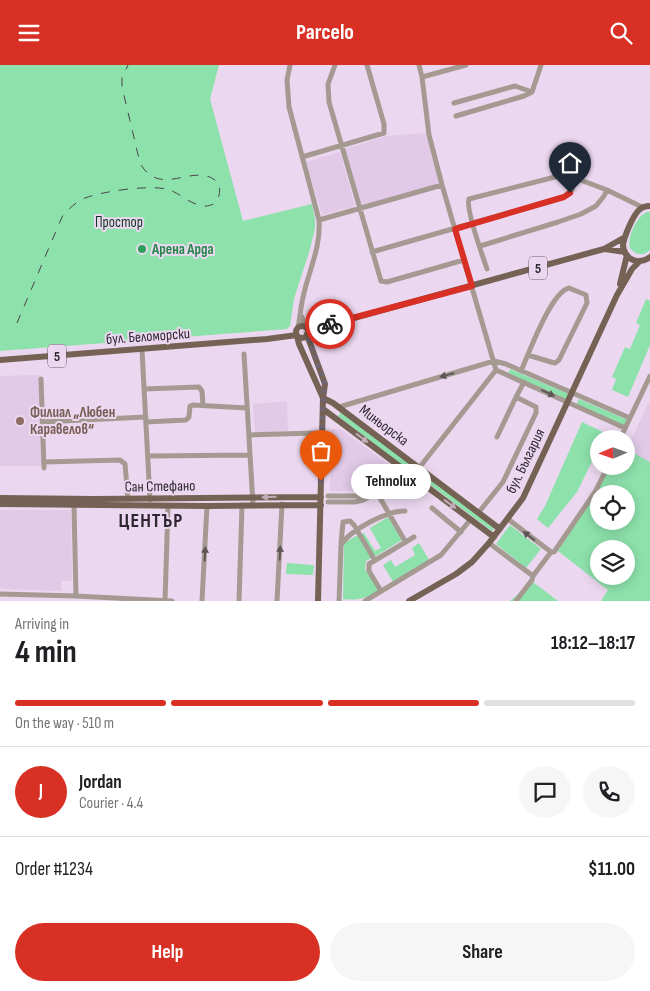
<!DOCTYPE html>
<meta charset="utf-8">
<style>
:root{--surface:#fff;--page:#f6f6f6;--text:#202124;--muted:#757577;--line:#e0e0e0;--accent:#d93025}
body{margin:0;font-family:"Sofia Sans Condensed",sans-serif;background:var(--page);color:var(--text);height:100vh;display:flex;flex-direction:column;font-size:19px;white-space:nowrap}
*{box-sizing:border-box;margin:0}
p{font-size:16px;color:var(--muted)}
.icon{flex:none;width:28px;height:28px;fill:none;stroke:currentColor;stroke-width:2;stroke-linecap:round;stroke-linejoin:round}
.map{position:relative;height:536px;overflow:hidden}
.sheet{display:flex;flex-direction:column;background:var(--surface);flex:1}
.sheet>*{flex:none}
.needle{width:32px;rotate:268deg}
.fabs{position:absolute;left:590px;top:365px;display:grid;gap:10px}
.fabs a{display:grid;place-items:center;width:45px;height:45px;border-radius:50%;background:var(--surface);box-shadow:0 2px 12px #0003;font-size:25px}
.pin{position:absolute;display:grid;place-items:center;width:42px;height:42px;color:#fff;margin:-51px -21px;border-radius:50% 50% 50% 0;rotate:-45deg;box-shadow:0 0 5px #0007}
.pin .icon{rotate:45deg}
.courier{position:absolute;display:grid;place-items:center;width:50px;height:50px;margin:-25px;border:4px solid #d93025;border-radius:50%;background:#fff;color:#222;box-shadow:0 1px 6px #0007}
.bubble{position:absolute;height:35px;border-radius:18px;background:var(--surface);box-shadow:0 2px 12px #0003;font-size:16px;font-weight:700;line-height:35px;text-align:center}
.overview em{font-style:normal;font-weight:700}
.overview div{display:flex;flex-direction:column-reverse}
.overview{display:flex;align-items:center;justify-content:space-between;height:85px;padding:0 15px}
h1{font-size:32px;font-weight:700;line-height:38px}
.bar{display:grid;grid-template-columns:repeat(4,1fr);gap:8px 5px;align-content:center;height:60px;padding:0 15px}
.bar i{height:6px;border-radius:4px;background:var(--line)}
.bar .active{background:var(--accent)}
.bar p{grid-column:span 4}
.line{display:flex;align-items:center;gap:12px;padding:0 15px;border-top:1px solid var(--line)}
.line div{flex:1}
.round{display:grid;place-items:center;flex:none;width:52px;height:52px;border-radius:26px;background:var(--page)}
.button{display:flex;gap:10px;margin-top:auto;padding:10px 15px}
.button a{flex:1;height:58px;border-radius:30px;background:var(--accent);color:#fff;font-size:20px;font-weight:700;line-height:58px;text-align:center}
.button a+a{background:var(--page);color:var(--text)}
header{display:flex;justify-content:space-between;align-items:center;height:65px;padding:0 15px;background:var(--accent);color:#fff;font-size:22px;font-weight:700}
.map>svg:first-child{display:block}
.built{fill:#e1c9e7}
.green{fill:#8de2ac;fill-rule:evenodd}
.lines{fill:none;stroke-linecap:round;stroke-linejoin:round}
.minor{stroke:#a59a92;stroke-width:5}
.major{stroke:#756254;stroke-width:6}
.rail{stroke:#4c434e;stroke-width:1;stroke-dasharray:9 9;stroke-linecap:butt}
.oneway{fill:#5e5557}
.oneway2{fill:#c2aeb9}
.done{stroke:#706573;stroke-width:5;stroke-dasharray:0 9}
.route{stroke:#d93025;stroke-width:6}
.leisure-dot{fill:#2e9e5b;stroke:#ebd7ef;stroke-width:2}
.education-dot{fill:#8d6e63;stroke:#ebd7ef;stroke-width:2}
.labels{text-anchor:middle;stroke-width:4;stroke-linejoin:round;paint-order:stroke}
.shield{fill:#ebd7ef;stroke:#675c69;stroke-width:1}
.shield-label{font-size:14px;font-weight:bold;fill:#2e2730}
.park-label{font-size:15px;fill:#0f3620;stroke:#ebd7ef}
.leisure-label{font-size:15px;font-weight:bold;fill:#27864d;stroke:#ebd7ef;text-anchor:start}
.street-label{font-size:15px;fill:#2e2730;stroke:#ebd7ef}
.education-label{font-size:15px;font-weight:bold;fill:#785e54;stroke:#ebd7ef;text-anchor:start}
.district-label{font-size:20px;font-weight:bold;letter-spacing:1px;fill:#2e2730;stroke:#ebd7ef}
</style>
<header><svg class="icon" aria-label="menu" viewBox="0 0 24 24"><path d="M4 6h16M4 12h16M4 18h16"/></svg>Parcelo<svg class="icon" aria-label="search" viewBox="0 0 24 24"><circle cx="10" cy="10" r="6"/><path d="M15 15l6 6"/></svg></header>
<div class="map">
<svg width="650" height="536" viewBox="0 0 650 536">
<rect width="100%" height="100%" fill="#ebd7ef"/>
<path class="built" d="M 425,68 L 440,119 L 361,143 L 345,84 L 387,71 Z
M 340,87 L 355,141 L 322,150 L 306,97 Z
M 40,310 L 42,401 L 0,401 L 0,311 Z
M 650,335 L 650,400 L 626,386 Z
M 287,336 L 288,367 L 255,369 L 253,339 Z
M 331,364 L 340,364 L 404,410 L 377,426 L 330,426 Z
M 0,445 L 71,445 L 72,516 L 61,516 L 61,526 L 0,524 Z"/>
<path class="green" d="M 0,0 L 219,0 L 210,34 L 243,156 L 312,139 L 315,154 L 315,163 L 310,184 L 294,234 L 290,261 L 287,264 L 0,286 Z
M 647,147 L 650,147 L 650,185 C 643,192 636,190 630,183 C 627,172 637,151 647,147 Z
M 646,234 L 650,236 L 650,280 L 628,332 L 612,325 L 616,314 L 612,312 L 625,282 L 630,284 L 640,260 L 636,258 Z
M 510,304 L 569,329 L 566,335 L 508,309 Z
M 579,334 L 628,355 L 625,361 L 576,340 Z
M 342,346 L 414,402 L 411,407 L 338,351 Z
M 582,357 L 605,368 L 603,374 L 599,374 L 599,382 L 577,427 L 548,463 L 537,454 L 545,441 Z
M 626,384 L 650,397 L 650,536 L 601,536 L 608,525 L 558,486 L 612,401 L 626,401 ZM 599,429 L 626,429 L 626,456 L 599,456 ZM 599,484 L 626,484 L 626,511 L 599,511 Z
M 424,409 L 495,463 L 492,466 L 421,413 Z
M 388,452 L 402,475 L 374,492 L 361,469 L 364,468 L 375,486 L 381,483 L 370,463 Z
M 510,460 L 541,484 L 526,503 L 496,479 Z
M 358,470 L 371,493 L 366,496 L 365,504 L 379,526 C 366,533 358,536 343,534 L 344,478 Z
M 419,478 L 431,498 L 395,520 L 383,500 L 391,495 L 395,502 L 415,490 L 412,483 Z
M 287,498 L 314,500 L 313,510 L 286,509 Z
M 533,517 L 558,536 L 510,536 Z"/>
<g class="lines">
<path class="minor" d="M 290,0 L 287,15 L 289,42 L 319,155 C 321,181 310,203 304,228 C 301,239 300,252 298,263
M 335,0 L 328,19 L 329,37 L 381,216 L 387,217 L 464,195
M 419,0 L 422,12 L 429,70 L 442,120 L 496,305
M 422,12 L 466,0
M 454,38 L 515,21 L 532,27
M 456,51 L 524,31 L 532,27 L 541,0
M 302,92 L 384,68 L 384,59 L 367,0
M 575,113 L 607,125 L 642,142
M 319,155 L 442,120
M 480,181 L 558,157 L 581,149 L 596,141 L 604,131 L 607,125
M 372,187 C 436,169 500,150 564,132 L 572,125 L 575,113 L 559,111 L 469,134 C 465,143 483,192 487,204
M 302,252 L 304,262
M 142,285 L 150,435
M 244,289 L 253,440
M 496,305 L 625,363
M 521,306 C 529,288 551,227 569,223 L 586,230 L 587,238 L 559,295 L 555,298 L 551,297 L 528,290
M 41,314 L 44,403
M 144,324 L 199,322 L 202,326 L 203,340
M 339,342 L 494,296 L 506,299 L 630,353
M 42,357 L 146,352
M 146,357 L 186,355 L 189,352 L 190,341 L 193,340 L 247,343
M 249,370 L 315,368
M 497,372 L 516,332
M 620,374 L 650,311
M 148,391 L 250,390
M 44,397 L 120,395 L 125,399 L 128,434
M 377,428 L 405,476
M 328,431 L 369,431
M 328,437 L 355,437 L 363,435 L 410,410 L 419,403 L 496,305
M 74,441 L 76,531
M 432,443 L 461,467
M 479,447 L 503,417 L 536,348 L 536,342 L 516,332 L 524,317
M 508,454 L 551,487
M 341,478 L 343,457 L 350,456 L 354,460 L 374,494
M 489,478 L 533,511
M 381,526 L 369,506 L 369,499 L 414,472
M 0,529 L 76,531 L 172,536
M 165,536 L 168,441
M 202,536 L 207,441
M 239,536 L 242,440
M 277,536 L 282,439
M 339,536 L 341,480 C 350,465 388,445 405,446
M 365,536 L 441,490 L 471,454
M 516,536 L 532,515 L 533,511 L 551,487 L 554,487 L 595,427 L 608,401"/>
<path class="major" d="M 650,141 C 646,141 642,142 639,145 C 633,150 623,174 623,181 C 625,196 640,200 650,192
M 605,184 L 625,187
M 620,219 L 627,190
M296 267a6 6 0 1 1 12 0a6 6 0 1 1-12 0Z
M 307,269 L 314,264 L 604,184 L 625,172
M 307,270 L 325,319 L 323,333 L 318,536
M 297,271 L 299,279 L 323,333
M 0,295 L 267,274 L 297,270
M 323,333 L 333,338 L 500,464
M 323,344 L 494,472
M 0,433 L 95,434 L 321,432
M 0,439 L 207,441 L 321,440
M 409,536 L 456,509 L 472,497 L 489,478 L 523,433 L 617,230 L 632,204 L 640,196"/>
<path class="rail" d="M 17,258 L 62,152 C 68,144 76,137 85,133 C 104,126 147,120 166,124 C 180,127 191,141 205,141 C 218,141 221,130 219,119 C 197,93 161,136 140,98 L 122,22 L 122,13 L 128,0"/>
</g>
<defs><path id="oneway-solid" d="M-6-.8H1V-3.2L6.5 0L1 3.2V.8H-6Z" transform="scale(1.25)"/></defs>
<g class="oneway">
<use href="#oneway-solid" transform="translate(447 310) rotate(164)"/>
<use href="#oneway-solid" transform="translate(548 328) rotate(25)"/>
<use href="#oneway-solid" transform="translate(529 471) rotate(-142)"/>
<use href="#oneway-solid" transform="translate(280 488) rotate(-87)"/>
<use href="#oneway-solid" transform="translate(205 489) rotate(-87)"/>
</g>
<g class="oneway2">
<use href="#oneway-solid" transform="translate(362 373) rotate(37)"/>
<use href="#oneway-solid" transform="translate(269 432) rotate(179)"/>
<use href="#oneway-solid" transform="translate(450 439) rotate(36)"/>
</g>
<g class="lines">
<path class="done" d="M 321,416 L 323,333 L 325,319 L 307,270 L 314,264 L 330,259"/>
<path class="route" d="M 330,259 L 472,221 L 455,164 L 564,132 L 570,128"/>
</g>
<circle class="leisure-dot" cx="142" cy="184" r="5"/>
<circle class="education-dot" cx="20" cy="356" r="5"/>
<g class="labels">
<g class="shield">
<rect x="529" y="191.5" width="18" height="23" rx="4"/>
<rect x="48" y="279.5" width="18" height="23" rx="4"/>
</g>
<g class="shield-label">
<text x="538" y="208">5</text>
<text x="57" y="296">5</text>
</g>
<g class="park-label">
<text x="119" y="162">Простор</text>
</g>
<g class="leisure-label">
<text x="152" y="189">Арена Арда</text>
</g>
<g class="street-label">
<text transform="translate(148 271) rotate(-4)" y="5">бул. Беломорски</text>
<text transform="translate(384 360) rotate(37)" y="5">Миньорска</text>
<text transform="translate(525 396) rotate(-64)" y="5">бул. България</text>
<text transform="translate(160 421) rotate(-1)" y="5">Сан Стефано</text>
</g>
<g class="education-label">
<text x="30" y="352">Филиал „Любен<tspan x="30" dy="17">Каравелов“</tspan></text>
</g>
<g class="district-label">
<text x="151" y="462">ЦЕНТЪР</text>
</g>
</g>
</svg>
<div class="fabs">
<a><svg class="needle" viewBox="-14 -14 28 28"><path d="M0-13l5 13h-10z" fill="#e53935"/><path d="M0 13l5-13h-10z" fill="#757577"/></svg></a>
<a><svg class="icon" aria-label="locate" viewBox="0 0 24 24"><circle cx="12" cy="12" r="6"/><path d="M12 2v4M12 18v4M2 12h4M18 12h4"/></svg></a>
<a><svg class="icon" aria-label="layers" viewBox="0 0 24 24"><path d="M12 4l9 5-9 5-9-5zM3 14l9 5 9-5"/></svg></a>
</div>
<div class="pin" style="left:321px;top:416px;background:#ea580c"><svg class="icon" aria-label="bag" viewBox="0 0 24 24"><path d="M5 8h14l-1 12H6zM9 8a3 3 0 0 1 6 0"/></svg></div>
<div class="pin" style="left:570px;top:128px;background:#1f2937"><svg class="icon" aria-label="home" viewBox="0 0 24 24"><path d="M3 11l9-7 9 7M6 9v11h12V9"/></svg></div>
<div class="courier" style="left:330px;top:259px"><svg class="icon" aria-label="bike" viewBox="0 0 24 24"><circle cx="6" cy="16" r="4"/><circle cx="18" cy="16" r="4"/><path d="M6 16l4-8h5l3 8M10 8l3 8H6M13 5h3"/></svg></div>
<div class="bubble" style="left:351px;top:399px;width:80px">Tehnolux</div>
</div>
<section class="sheet">
<div class="overview"><div><h1>4 min</h1><p>Arriving in</p></div><em>18:12–18:17</em></div>
<div class="bar"><i class="active"></i><i class="active"></i><i class="active"></i><i></i><p>On the way · 510 m</p></div>
<div class="line" style="height:90px"><b class="round" style="background:var(--accent);color:#fff">J</b><div><b>Jordan</b><p>Courier · 4.4</p></div><a class="round"><svg class="icon" aria-label="chat" viewBox="0 0 24 24"><path d="M4 5h16v11H9l-5 4z"/></svg></a><a class="round"><svg class="icon" aria-label="phone" viewBox="0 0 24 24"><path d="M5 4h4l2 5-3 2q2 4 5 5l2-3 5 2v4C11 20 4 13 5 4z"/></svg></a></div>
<div class="line" style="height:65px"><div>Order #1234</div><b>$11.00</b></div>
<div class="button"><a>Help</a><a>Share</a></div>
</section>
